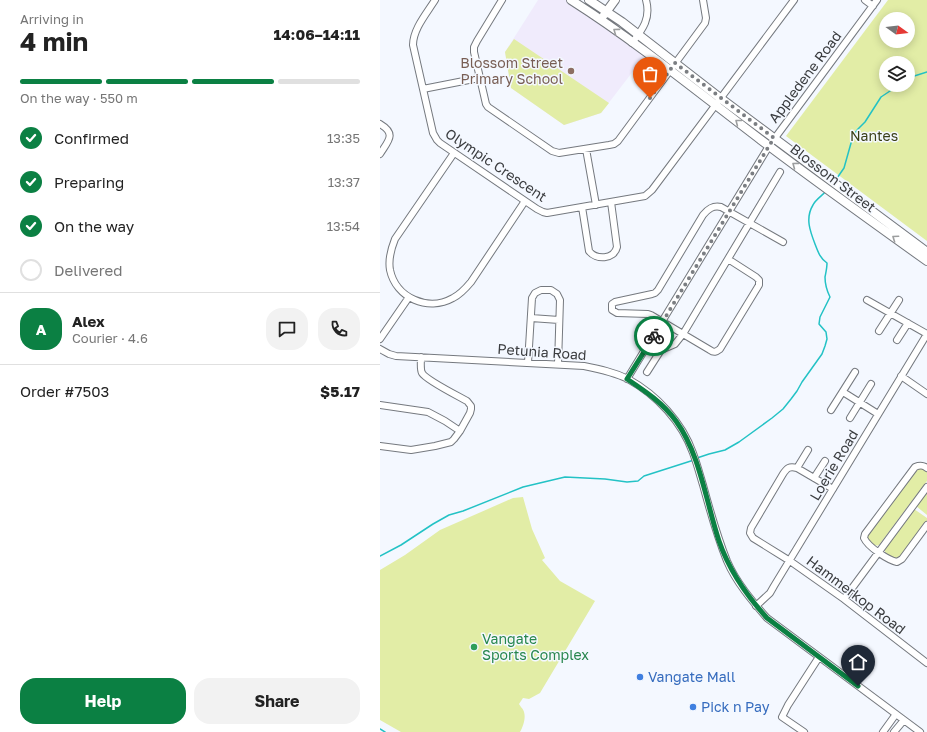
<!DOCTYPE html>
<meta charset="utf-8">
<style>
:root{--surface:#fff;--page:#f2f2f2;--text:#222;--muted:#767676;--line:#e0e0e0;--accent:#0b8043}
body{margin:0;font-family:"Golos Text",sans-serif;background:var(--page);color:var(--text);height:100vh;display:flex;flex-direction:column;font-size:15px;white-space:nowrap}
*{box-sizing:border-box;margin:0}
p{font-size:13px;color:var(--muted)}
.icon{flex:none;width:22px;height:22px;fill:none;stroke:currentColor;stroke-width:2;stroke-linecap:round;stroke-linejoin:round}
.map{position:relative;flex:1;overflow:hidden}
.panel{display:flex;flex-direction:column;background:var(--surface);width:380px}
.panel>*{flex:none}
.needle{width:26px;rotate:105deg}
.tools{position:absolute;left:499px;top:12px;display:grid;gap:8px}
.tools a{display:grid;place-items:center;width:36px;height:36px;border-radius:50%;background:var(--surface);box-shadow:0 2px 10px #0003;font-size:20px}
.pin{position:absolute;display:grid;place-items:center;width:34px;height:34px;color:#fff;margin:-41px -17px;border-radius:50% 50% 50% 0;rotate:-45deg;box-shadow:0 0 4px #0007}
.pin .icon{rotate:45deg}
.courier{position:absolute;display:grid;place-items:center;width:40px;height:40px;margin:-20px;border:3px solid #0b8043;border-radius:50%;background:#fff;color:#222;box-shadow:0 1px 5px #0007}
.headline em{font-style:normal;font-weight:700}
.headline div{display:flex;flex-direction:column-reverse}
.headline{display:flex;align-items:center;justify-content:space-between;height:68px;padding:0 20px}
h1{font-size:26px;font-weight:700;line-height:30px}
.bar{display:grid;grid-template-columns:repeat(4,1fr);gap:6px 4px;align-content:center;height:48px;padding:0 20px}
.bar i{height:5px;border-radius:3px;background:var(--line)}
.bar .selected{background:var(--accent)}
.bar p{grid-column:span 4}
.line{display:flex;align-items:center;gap:10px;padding:0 20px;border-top:1px solid var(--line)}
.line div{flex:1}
.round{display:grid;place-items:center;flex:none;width:42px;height:42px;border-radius:16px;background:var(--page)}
ol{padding:0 20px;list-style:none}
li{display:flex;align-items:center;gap:12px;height:44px}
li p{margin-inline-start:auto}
li .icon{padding:4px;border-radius:50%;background:var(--accent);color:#fff;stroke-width:4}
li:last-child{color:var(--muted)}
li i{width:22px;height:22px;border:2px solid var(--line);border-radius:50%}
.primary-button{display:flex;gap:8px;margin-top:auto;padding:8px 20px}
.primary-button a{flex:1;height:46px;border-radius:16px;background:var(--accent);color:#fff;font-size:16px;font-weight:700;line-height:46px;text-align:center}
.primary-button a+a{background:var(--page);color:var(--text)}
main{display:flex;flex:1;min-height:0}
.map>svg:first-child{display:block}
.education{fill:#f0ebfc}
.green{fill:#e2eda6;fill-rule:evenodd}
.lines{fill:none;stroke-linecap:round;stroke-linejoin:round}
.stream{stroke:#23c2c5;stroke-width:1.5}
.street-casing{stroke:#75797f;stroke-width:8}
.secondary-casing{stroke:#75797f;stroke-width:10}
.street{stroke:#fff;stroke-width:6}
.secondary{stroke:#fff;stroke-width:8}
.oneway{stroke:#9c9e9f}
.done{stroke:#7b7e82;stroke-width:4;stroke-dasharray:0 7.2}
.route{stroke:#0b8043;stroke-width:5}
.education-dot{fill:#8d6e63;stroke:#f4f8ff;stroke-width:1.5}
.leisure-dot{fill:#2e9e5b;stroke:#f4f8ff;stroke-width:1.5}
.shop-dot{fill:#3f7fe0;stroke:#f4f8ff;stroke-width:1.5}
.labels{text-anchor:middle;stroke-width:3;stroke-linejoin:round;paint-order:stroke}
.education-label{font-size:14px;fill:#785e54;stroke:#f4f8ff;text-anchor:end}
.street-label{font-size:14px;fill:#3a3c3f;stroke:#f4f8ff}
.park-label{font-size:14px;fill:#3a3f17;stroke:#f4f8ff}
.leisure-label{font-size:14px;fill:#27864d;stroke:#f4f8ff;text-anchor:start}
.shop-label{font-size:14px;fill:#366cbe;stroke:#f4f8ff;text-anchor:start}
</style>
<main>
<section class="panel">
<div class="headline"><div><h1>4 min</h1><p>Arriving in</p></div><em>14:06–14:11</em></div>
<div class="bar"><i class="selected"></i><i class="selected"></i><i class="selected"></i><i></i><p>On the way · 550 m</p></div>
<ol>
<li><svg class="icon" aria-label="check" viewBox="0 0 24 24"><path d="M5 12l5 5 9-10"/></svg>Confirmed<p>13:35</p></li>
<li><svg class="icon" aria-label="check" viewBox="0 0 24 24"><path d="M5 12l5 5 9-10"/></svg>Preparing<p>13:37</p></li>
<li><svg class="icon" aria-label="check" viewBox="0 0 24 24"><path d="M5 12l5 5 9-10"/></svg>On the way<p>13:54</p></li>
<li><i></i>Delivered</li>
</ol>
<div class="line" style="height:72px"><b class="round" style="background:var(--accent);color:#fff">A</b><div><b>Alex</b><p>Courier · 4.6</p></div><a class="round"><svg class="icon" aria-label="chat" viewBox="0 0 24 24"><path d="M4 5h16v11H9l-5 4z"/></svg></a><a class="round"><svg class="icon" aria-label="phone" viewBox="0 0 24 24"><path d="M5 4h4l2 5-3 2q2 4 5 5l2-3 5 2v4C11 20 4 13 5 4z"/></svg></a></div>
<div class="line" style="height:52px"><div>Order #7503</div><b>$5.17</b></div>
<div class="primary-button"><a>Help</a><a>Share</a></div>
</section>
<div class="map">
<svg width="547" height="732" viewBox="0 0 547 732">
<rect width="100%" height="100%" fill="#f4f8ff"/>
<path class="education" d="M 158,0 L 191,0 L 267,53 L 221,113 L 184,125 L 131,88 L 125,52 Z"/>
<path class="green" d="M 508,0 L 547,0 L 547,241 L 406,136 ZM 506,19 L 528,19 L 528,41 L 506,41 ZM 506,63 L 528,63 L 528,85 L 506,85 Z
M 134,39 L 229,103 L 221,113 L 184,125 L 131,88 L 125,52 Z
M 539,467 L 547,471 L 547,481 L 499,545 C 494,547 491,543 487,540 L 487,535 L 536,469 Z
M 547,491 L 547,515 L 536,506 Z
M 143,497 L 152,529 L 165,558 L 162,560 L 180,581 L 215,601 L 160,693 L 149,699 L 143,698 L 139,704 C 140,706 144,710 144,712 C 146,718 143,727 140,732 L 21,732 L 0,720 L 0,570 L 25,555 L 60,530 L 133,498 Z
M 534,509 L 547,518 L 547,522 L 520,557 L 513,559 L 506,554 L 504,549 Z"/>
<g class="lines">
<path class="stream" d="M 528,78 L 547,72
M 455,181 L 464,168 L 473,136 L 478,129 L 485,122 L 501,97 L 519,85
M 317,458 L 329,454 L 345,450 L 359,442 L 392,418 L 403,409 L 411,399 L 417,391 L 422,382 L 442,354 L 445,346 L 447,339 L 446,332 L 439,324 L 440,317 L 450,297 C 447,291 445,283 445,277 C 446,272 447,268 447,263 C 440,258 438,252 435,244 C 430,231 425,218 433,205 C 436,199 442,196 446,191
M 0,556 L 21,545 L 53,524 L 69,515 L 83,511 L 143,487 L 185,477 L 225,479 L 247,482 L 258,481 L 264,476 L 314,460
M 0,729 L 5,732"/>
<defs>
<path id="street" d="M 55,0 C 47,13 33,29 33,45 L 53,133 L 57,140 L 60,143 L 157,209 L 163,212 L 167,213 L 265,196 L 272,190 L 414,0
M 122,0 L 97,41 L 94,47 L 94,52 L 106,104 L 108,107 L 172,151 L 179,153 L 229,145 L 234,144 L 238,141 L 325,23 L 326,18 L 323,0
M 485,0 L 493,6
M 252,43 C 263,29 271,18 266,0
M 43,89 L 99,78
M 0,124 C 17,134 8,141 0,154
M 206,149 L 216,205
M 74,153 L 15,239 C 11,249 8,259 10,270 C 16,298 48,312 73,298 C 81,294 86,288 91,282 L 145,201
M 202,207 L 209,251 C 216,260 234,260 237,247 L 231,202
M 348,259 L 376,277 L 379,280 L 379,285 L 340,349 C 336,352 334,353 330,350 L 271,315 L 268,314 L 237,313 L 232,310 L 232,304 L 235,302 L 272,294 L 275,293 L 278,290 L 323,215 C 328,209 333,205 341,207 L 403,242
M 487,300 L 547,334
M 151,318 L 179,320
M 499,331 L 519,300
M 0,339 L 29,297
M 517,340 L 528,323
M 0,349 L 9,354 L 16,356 L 204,366 C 219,369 234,372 248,379 C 277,395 302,422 313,453 C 317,464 320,475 323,485 C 330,511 337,536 347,561 C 356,582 372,601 387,618 L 540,732
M 148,363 L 152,298 L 155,293 L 161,290 L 171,290 L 177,294 L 180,300 L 178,364
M 267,372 L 281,350 L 295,344 L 303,334 L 400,172
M 521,376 L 547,394
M 247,379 L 389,146 L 497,0
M 463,392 L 498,414
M 0,405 L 48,412 L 65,421 L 80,431
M 451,410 L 475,372
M 470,418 L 491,384
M 0,446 L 31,450 L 55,446 L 71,442 L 74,439 L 80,431 L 90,413 L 91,409 L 91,406 L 87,401 C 78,396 46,380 42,373 C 40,369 41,362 41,357
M 417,468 L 428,450
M 547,468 C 543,465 540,465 535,467 L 485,534 L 484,538 C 488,547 508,560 517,562 L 522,559 L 547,525
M 434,478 L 445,461
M 453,489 L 417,468 C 409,466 407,468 403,474 L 371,528 L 370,533 L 373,538 L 410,561 L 464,599 L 547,663
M 464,599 L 547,487
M 376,606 L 390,593 L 394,586 L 547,334
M 424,732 L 402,717 L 408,705 L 439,657
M 503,732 L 516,714
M 514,732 L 524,720"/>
<path id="secondary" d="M 191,0 C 257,42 318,92 381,140 C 435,181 491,221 547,261
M 209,0 L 242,22 L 340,98 L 547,252
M 224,15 L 235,0"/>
</defs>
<use href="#street" class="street-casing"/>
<use href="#secondary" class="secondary-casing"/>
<use href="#street" class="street"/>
<use href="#secondary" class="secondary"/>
</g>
<defs><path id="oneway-chevron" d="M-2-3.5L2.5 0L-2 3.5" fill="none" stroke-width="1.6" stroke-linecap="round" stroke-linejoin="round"/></defs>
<g class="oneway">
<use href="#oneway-chevron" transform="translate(236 31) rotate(-144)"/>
<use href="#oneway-chevron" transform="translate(358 122) rotate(-142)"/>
<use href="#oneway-chevron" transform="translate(415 165) rotate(-143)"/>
<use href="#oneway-chevron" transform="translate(515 238) rotate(-145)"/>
</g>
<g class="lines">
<path class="done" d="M 270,98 L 295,63 L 394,138 L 389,146 L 274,336"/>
<path class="route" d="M 274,336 L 247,379 C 265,391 283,403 296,421 C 320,454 326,502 339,541 C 349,570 367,596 387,618 L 478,686"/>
</g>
<circle class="education-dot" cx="191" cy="71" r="4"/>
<circle class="leisure-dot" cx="94" cy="647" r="4"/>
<g class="shop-dot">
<circle cx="260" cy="677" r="4"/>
<circle cx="313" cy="707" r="4"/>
</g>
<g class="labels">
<g class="education-label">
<text x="183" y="68">Blossom Street<tspan x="183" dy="16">Primary School</tspan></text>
</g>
<g class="street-label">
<text transform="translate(425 77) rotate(-53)" y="5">Appledene Road</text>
<text transform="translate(116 165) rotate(34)" y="5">Olympic Crescent</text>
<text transform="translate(453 178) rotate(37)" y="5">Blossom Street</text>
<text transform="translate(162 352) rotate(4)" y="5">Petunia Road</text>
<text transform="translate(454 465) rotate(-59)" y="5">Loerie Road</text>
<text transform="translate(476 595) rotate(37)" y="5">Hammerkop Road</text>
</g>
<g class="park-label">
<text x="494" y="141">Nantes</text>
</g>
<g class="leisure-label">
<text x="102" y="644">Vangate<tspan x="102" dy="16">Sports Complex</tspan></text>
</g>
<g class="shop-label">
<text x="268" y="682">Vangate Mall</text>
<text x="321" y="712">Pick n Pay</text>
</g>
</g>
</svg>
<div class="tools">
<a><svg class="needle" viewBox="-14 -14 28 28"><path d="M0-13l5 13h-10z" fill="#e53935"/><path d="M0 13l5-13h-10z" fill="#767676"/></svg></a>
<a><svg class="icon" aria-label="layers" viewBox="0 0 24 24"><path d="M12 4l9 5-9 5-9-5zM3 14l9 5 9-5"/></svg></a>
</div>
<div class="pin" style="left:270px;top:98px;background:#ea580c"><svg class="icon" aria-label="bag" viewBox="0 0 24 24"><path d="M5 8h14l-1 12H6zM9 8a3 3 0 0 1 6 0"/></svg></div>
<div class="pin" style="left:478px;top:686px;background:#1f2937"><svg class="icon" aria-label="home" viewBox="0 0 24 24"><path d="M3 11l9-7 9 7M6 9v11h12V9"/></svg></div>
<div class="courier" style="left:274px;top:336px"><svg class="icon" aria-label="bike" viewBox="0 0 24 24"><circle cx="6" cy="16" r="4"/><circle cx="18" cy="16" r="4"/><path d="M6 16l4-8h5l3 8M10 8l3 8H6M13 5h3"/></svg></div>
</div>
</main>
